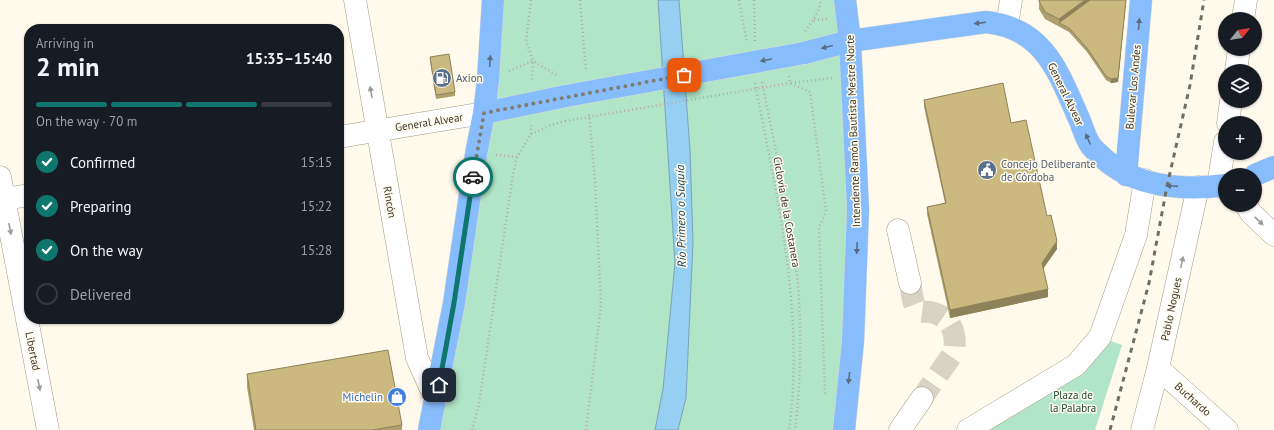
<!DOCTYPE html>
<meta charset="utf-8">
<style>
:root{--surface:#171b24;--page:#20242c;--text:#f1f3f6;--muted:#9ea1a6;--line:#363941;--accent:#0f766e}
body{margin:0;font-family:"PT Sans",sans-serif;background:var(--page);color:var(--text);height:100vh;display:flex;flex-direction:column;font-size:15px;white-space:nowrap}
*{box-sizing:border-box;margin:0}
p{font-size:13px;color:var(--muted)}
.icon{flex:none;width:22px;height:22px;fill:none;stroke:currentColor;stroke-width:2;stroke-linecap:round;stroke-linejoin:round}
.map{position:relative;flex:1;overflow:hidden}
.details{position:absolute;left:24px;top:24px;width:320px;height:300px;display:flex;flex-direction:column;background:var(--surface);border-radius:16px;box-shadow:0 1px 3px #0004}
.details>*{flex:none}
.needle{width:26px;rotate:60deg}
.buttons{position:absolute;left:1218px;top:12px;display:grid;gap:8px}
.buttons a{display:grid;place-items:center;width:44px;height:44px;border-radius:50%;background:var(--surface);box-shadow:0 1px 3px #0004;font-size:20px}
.pin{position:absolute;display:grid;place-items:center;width:34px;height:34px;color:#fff;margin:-17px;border-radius:8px;box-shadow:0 2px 6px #0006}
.courier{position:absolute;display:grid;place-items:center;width:40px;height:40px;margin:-20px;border:3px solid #0f766e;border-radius:50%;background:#fff;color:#222;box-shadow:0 1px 5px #0007}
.summary em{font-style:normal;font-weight:700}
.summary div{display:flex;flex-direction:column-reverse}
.summary{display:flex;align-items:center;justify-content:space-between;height:68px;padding:0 12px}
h1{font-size:26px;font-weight:700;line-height:30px}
.bar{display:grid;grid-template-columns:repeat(4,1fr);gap:6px 4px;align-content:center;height:48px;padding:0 12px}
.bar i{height:5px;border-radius:3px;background:var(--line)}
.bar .selected{background:var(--accent)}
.bar p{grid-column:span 4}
ol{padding:0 12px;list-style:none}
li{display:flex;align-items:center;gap:12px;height:44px}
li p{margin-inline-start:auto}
li .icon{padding:4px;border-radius:50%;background:var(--accent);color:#fff;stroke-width:4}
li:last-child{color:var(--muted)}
li i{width:22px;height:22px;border:2px solid var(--line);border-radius:50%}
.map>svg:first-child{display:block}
.green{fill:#b1e5c7}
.water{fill:#95cff2;stroke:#7aa1b7}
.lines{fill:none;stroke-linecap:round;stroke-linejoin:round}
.minor-tunnel{stroke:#d8d3c5;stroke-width:22;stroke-dasharray:22 11;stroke-linecap:butt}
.minor-casing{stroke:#a19a83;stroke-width:23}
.major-casing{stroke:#dcdbd9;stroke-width:23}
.path{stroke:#b1ada0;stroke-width:2.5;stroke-dasharray:1 3;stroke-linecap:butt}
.minor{stroke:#fff;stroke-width:22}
.major{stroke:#88bdfd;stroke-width:22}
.rail{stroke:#716e63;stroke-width:3;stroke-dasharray:5 5;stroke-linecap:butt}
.major-bridge-casing{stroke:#dcdbd9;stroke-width:23;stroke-linecap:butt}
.path-bridge{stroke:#b1ada0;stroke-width:2.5;stroke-dasharray:1 3;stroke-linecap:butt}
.major-bridge{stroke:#88bdfd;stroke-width:22}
.wall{fill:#af9f6e}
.shaded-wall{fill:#8e825a}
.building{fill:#cbb980;stroke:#8e825a}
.oneway{fill:#596d81}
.oneway2{fill:#9c9b96}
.done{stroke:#7f7b70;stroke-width:4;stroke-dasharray:0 7.2}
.route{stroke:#0f766e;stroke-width:5}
.labels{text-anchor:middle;stroke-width:3;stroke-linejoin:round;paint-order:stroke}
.service-label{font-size:11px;fill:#4e5e75;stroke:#fffaeb;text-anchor:start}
.street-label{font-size:11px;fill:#3a372e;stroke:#fffaeb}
.park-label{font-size:11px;fill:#1a4831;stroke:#fffaeb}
.shop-label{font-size:11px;fill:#366cbe;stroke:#fffaeb;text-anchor:end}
.water-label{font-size:12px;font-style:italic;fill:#14435b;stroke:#fffaeb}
</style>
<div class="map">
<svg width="1274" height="430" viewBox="0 0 1274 430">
<rect width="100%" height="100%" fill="#fffaeb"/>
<path class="green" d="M 493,0 L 658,0 L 675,263 L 663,389 L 655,430 L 429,430 Z
M 679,0 L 845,0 L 850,41 L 844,430 L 678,430 L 686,398 L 693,242 L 690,150 Z
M 1100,337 L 1122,345 L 1095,430 L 968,430 Z"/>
<path class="water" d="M 658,0 L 679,0 L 690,150 L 693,242 L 686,398 L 678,430 L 655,430 L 663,389 L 675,263 Z"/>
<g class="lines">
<path class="minor-tunnel" d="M 910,283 C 912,291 912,305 918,310 C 922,313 926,311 930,312 C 951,316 957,332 954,352 L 922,398"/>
<defs>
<path id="minor" d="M 355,0 L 417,358 L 436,400
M 1243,19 L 1246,0
M 1007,26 L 1011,0
M 1236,71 L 1239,49
M 1228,123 L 1231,101
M 339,137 L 484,113
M 0,177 L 48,430
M 1218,186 L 1225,142
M 0,200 L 29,195
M 1246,205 L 1251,213 L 1274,235
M 898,230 L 910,283
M 1158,368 L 1227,430
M 900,430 L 922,398
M 968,430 L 1076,365 L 1100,337 L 1136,235 L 1145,180
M 1142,430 L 1158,368 L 1198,187"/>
<path id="major" d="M 804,53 L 850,41 L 986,22 C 1045,28 1059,74 1080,121 C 1083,129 1086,139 1091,146 C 1094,150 1099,154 1102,157 C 1134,187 1183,191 1225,185
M 484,113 L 566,96
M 1126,175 L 1141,0
M 1255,175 L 1274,167
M 429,430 L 454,303 L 476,154 L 484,113 L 488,80 L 493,0
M 844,430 L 853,341 L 858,209 L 850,41 L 845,0"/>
</defs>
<use href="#minor" class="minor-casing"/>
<use href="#major" class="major-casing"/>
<path class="path" d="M 531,0 L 526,41 L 533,61 L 532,82
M 580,0 L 586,71
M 739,0 L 747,43
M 754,0 L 755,42
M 814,20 L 827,19
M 805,31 C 813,21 819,12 821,0
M 509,71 L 533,61 L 558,76
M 789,76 L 790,83 L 810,92 L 826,211 L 819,228 L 825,394
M 762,82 C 773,137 785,193 794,249 C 802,306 802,372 795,430
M 755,83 C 777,198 805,312 789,430
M 791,83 L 832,78
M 531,134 L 551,125 L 565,121
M 496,155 L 517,157
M 472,430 L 479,404 L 513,174 L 517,157 L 531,134 L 531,125
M 586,430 L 601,305 L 595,181 L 589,112"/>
<use href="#minor" class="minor"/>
<use href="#major" class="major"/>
<path class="rail" d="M 1110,430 L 1149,283 L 1167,186 L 1190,85 L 1204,0"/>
<defs>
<path id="major-bridge" d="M 566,96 L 804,53"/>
</defs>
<use href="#major-bridge" class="major-bridge-casing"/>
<path class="path-bridge" d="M 565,121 L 790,83"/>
<use href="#major-bridge" class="major-bridge"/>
</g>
<path class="wall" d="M 1039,0 L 1126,0 L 1118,82 L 1111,83 L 1106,80 L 1087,52 L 1069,32 L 1045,19 L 1039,9 Z
M 430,57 L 455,92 L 455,96 L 436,99 L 430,61 Z
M 924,100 L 1011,123 L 1047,216 L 1057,249 L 1043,269 L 1048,297 L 950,318 L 927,214 L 927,207 L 945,203 L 924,107 Z
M 247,374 L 402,425 L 402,430 L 254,430 L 247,387 Z"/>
<path class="shaded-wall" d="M 1085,0 L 1091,0 L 1059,23 L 1059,19 Z
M 1126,0 L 1118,82 L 1111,83 L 1111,79 Z
M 1057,241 L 1057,249 L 1042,270 L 1042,263 Z
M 1048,289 L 1048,297 L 950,318 L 950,310 Z"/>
<path class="building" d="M 1039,0 L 1085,0 L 1059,19 L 1045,12 L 1039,1 Z
M 1090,0 L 1126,0 L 1118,78 L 1111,79 L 1106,76 L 1087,48 L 1069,28 L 1059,23 Z
M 449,54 L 455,92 L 436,95 L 430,57 Z
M 1003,83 L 1011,123 L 1026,120 L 1047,216 L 1051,215 L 1057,241 L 1042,263 L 1048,289 L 950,310 L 927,207 L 946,203 L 924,100 Z
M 388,350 L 402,425 L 372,430 L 256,430 L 247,374 Z"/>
<defs><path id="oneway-solid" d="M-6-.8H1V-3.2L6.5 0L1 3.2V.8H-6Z"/></defs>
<g class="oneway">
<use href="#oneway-solid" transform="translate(980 23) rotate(173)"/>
<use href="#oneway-solid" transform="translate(1139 24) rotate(-85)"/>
<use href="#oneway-solid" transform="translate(827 47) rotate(166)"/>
<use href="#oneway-solid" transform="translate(766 60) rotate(170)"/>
<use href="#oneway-solid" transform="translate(490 61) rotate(-87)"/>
<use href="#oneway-solid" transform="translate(1088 139) rotate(-114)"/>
<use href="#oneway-solid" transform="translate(1172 186) rotate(-177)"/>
<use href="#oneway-solid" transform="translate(857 248) rotate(92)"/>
<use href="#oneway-solid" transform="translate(849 378) rotate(96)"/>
</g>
<g class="oneway2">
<use href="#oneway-solid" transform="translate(371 92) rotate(-100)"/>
<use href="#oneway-solid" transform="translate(1259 221) rotate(43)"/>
<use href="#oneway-solid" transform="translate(10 229) rotate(79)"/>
<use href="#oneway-solid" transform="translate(1182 262) rotate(-78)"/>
<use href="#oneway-solid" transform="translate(39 385) rotate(79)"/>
</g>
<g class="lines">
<path class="done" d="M 473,177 L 484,113 L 684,75"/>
<path class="route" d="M 439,385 L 454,303 L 473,177"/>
</g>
<defs>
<symbol id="fuel-disc" viewBox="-11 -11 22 22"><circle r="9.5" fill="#5c6f8a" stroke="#fffaeb"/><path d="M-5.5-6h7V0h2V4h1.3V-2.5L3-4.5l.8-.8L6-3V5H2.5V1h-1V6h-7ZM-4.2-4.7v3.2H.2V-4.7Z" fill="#fff"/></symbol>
<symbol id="civic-disc" viewBox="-11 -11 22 22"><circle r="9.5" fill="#5c6f8a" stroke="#fffaeb"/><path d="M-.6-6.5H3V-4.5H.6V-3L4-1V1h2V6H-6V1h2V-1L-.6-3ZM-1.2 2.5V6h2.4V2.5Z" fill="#fff"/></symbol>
<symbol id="shop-disc" viewBox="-11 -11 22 22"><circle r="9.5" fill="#3f7fe0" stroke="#fffaeb"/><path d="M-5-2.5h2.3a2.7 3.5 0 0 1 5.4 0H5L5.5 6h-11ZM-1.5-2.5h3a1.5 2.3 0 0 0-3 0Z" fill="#fff"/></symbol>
</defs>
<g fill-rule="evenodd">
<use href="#fuel-disc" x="431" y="67" width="22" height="22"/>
<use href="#civic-disc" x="976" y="159" width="22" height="22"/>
<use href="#shop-disc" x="386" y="386" width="22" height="22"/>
</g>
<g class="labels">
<g class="service-label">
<text x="456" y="82">Axion</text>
<text x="1001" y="168">Concejo Deliberante<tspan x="1001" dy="13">de Córdoba</tspan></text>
</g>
<g class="street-label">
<text transform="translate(1133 87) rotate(-85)" y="4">Bulevar Los Andes</text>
<text transform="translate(1066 94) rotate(64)" y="4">General Alvear</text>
<text transform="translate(429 122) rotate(-9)" y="4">General Alvear</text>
<text transform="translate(853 131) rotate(-92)" y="4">Intendente Ramón Bautista Mestre Norte</text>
<text transform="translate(390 202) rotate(80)" y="4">Rincón</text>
<text transform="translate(787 212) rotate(80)" y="4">Ciclovía de la Costanera</text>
<text transform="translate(1171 309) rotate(-78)" y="4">Pablo Nogues</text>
<text transform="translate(33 351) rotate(79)" y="4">Libertad</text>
<text transform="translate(1193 399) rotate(42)" y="4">Buchardo</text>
</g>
<g class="park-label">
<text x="1073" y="399">Plaza de<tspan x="1073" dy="13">la Palabra</tspan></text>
</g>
<g class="shop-label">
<text x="383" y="401">Michelin</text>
</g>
<g class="water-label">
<text transform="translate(681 216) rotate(-91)" y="4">Río Primero o Suquía</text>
</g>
</g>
</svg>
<div class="buttons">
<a><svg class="needle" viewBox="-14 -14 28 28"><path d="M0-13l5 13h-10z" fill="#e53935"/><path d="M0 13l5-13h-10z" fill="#9ea1a6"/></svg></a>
<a><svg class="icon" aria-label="layers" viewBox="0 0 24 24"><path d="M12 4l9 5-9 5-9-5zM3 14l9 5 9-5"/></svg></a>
<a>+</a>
<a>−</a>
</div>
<div class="pin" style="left:684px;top:75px;background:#ea580c"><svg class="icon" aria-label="bag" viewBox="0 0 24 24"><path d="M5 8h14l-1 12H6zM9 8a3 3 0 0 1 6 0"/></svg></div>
<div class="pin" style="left:439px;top:385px;background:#1f2937"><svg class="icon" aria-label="home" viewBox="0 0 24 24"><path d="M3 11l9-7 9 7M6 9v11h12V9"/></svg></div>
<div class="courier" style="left:473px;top:177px"><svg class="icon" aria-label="car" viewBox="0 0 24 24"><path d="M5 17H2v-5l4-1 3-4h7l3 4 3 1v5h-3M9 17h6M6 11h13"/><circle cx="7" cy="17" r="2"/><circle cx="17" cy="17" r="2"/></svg></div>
<section class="details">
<div class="summary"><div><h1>2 min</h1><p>Arriving in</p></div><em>15:35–15:40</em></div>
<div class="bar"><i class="selected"></i><i class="selected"></i><i class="selected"></i><i></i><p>On the way · 70 m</p></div>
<ol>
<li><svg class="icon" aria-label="check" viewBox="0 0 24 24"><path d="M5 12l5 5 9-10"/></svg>Confirmed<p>15:15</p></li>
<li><svg class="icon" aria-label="check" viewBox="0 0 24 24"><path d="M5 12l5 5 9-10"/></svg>Preparing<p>15:22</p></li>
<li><svg class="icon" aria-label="check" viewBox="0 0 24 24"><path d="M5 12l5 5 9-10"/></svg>On the way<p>15:28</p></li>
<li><i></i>Delivered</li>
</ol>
</section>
</div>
